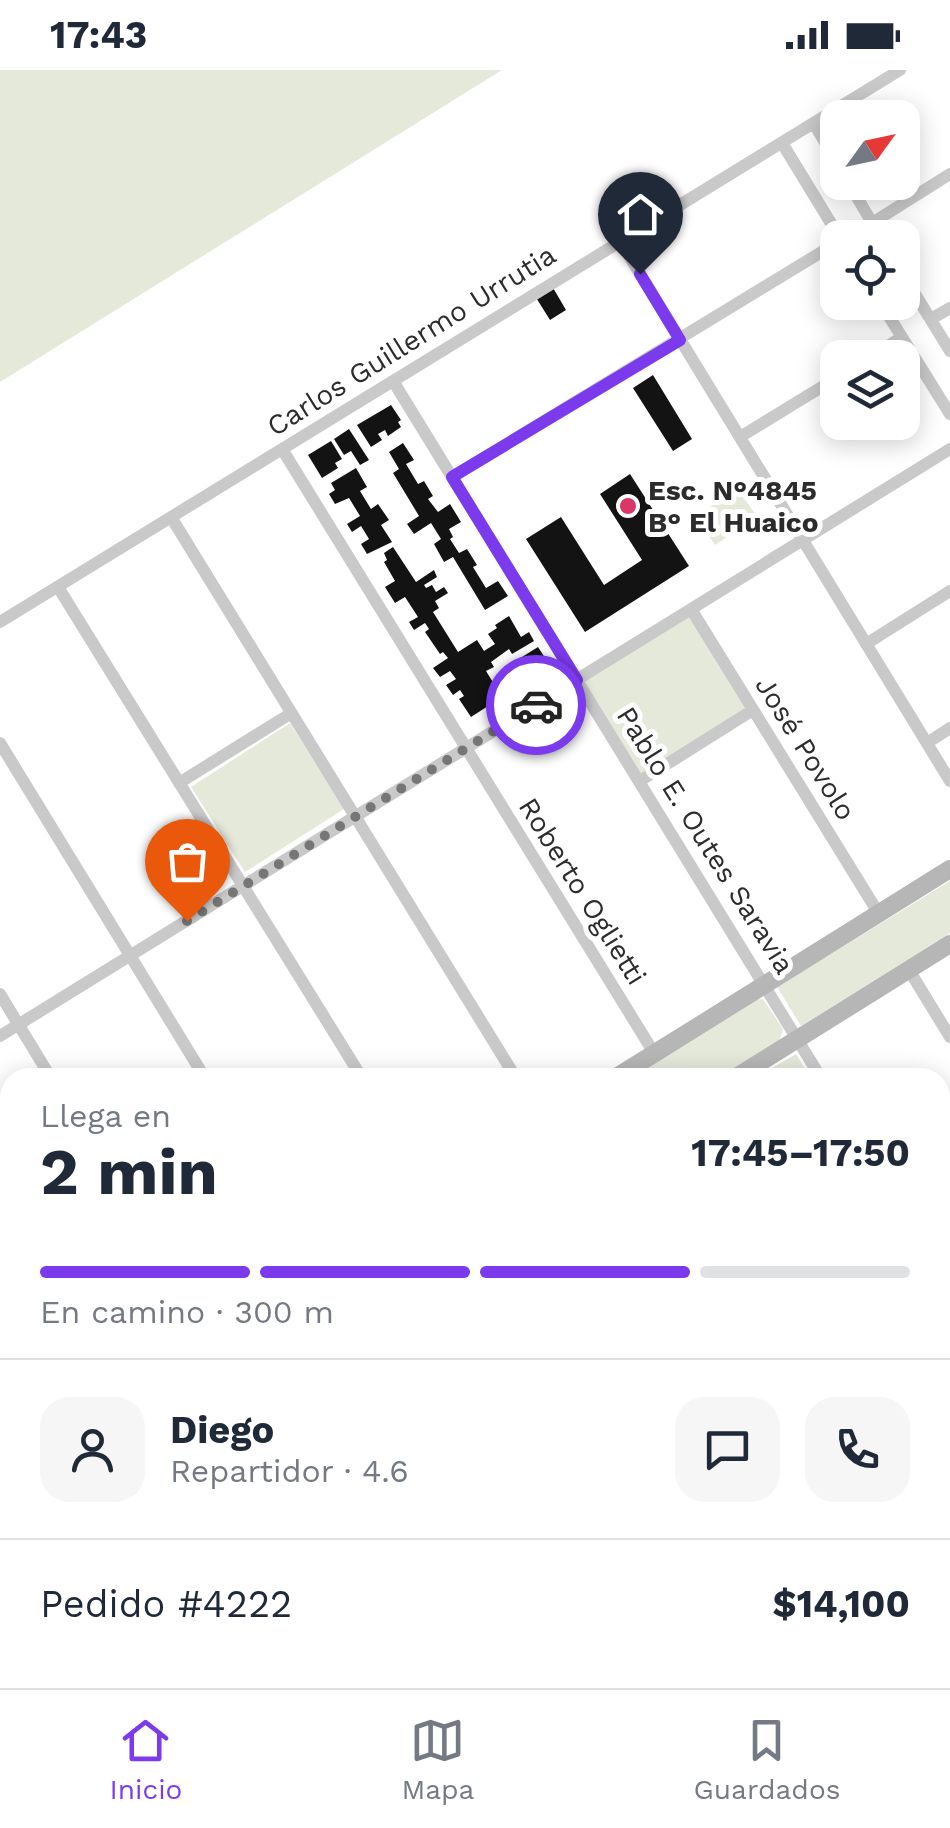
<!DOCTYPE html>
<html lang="es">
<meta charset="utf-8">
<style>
:root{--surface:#fff;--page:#f6f6f7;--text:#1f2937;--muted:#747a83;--line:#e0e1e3;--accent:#7c3aed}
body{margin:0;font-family:"Work Sans",sans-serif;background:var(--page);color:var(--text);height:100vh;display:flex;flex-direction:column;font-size:38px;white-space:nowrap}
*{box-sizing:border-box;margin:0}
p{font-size:32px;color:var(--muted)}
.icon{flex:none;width:55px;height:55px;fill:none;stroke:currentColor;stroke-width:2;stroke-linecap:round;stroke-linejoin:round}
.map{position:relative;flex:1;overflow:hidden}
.details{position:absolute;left:0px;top:998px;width:950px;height:622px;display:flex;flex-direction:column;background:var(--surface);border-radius:30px 30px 0 0;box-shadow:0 5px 25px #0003}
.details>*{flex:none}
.needle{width:65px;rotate:57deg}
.controls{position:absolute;left:820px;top:30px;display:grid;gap:20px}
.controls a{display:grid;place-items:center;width:100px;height:100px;border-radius:20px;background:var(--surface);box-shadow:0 5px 25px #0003;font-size:50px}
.pin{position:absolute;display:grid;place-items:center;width:85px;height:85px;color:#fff;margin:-102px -42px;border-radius:50% 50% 50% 0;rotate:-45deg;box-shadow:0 0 10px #0007}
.pin .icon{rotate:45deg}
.courier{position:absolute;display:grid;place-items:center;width:100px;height:100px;margin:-50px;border:8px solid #7c3aed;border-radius:50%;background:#fff;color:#222;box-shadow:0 2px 12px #0007}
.overview em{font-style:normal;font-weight:700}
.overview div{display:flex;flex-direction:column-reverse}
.overview{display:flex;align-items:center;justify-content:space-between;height:170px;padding:0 40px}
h1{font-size:65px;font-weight:700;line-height:75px}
.bar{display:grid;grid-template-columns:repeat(4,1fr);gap:15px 10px;align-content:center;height:120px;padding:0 40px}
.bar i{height:12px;border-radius:8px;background:var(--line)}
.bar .current{background:var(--accent)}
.bar p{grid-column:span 4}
.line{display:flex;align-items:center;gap:25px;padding:0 40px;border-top:2px solid var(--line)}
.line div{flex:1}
.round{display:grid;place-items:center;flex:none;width:105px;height:105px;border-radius:30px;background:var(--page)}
.status{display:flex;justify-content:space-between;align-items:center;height:70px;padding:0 50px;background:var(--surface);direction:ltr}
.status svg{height:28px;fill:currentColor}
.dock{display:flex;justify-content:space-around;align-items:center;height:140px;border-top:2px solid var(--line);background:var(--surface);font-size:28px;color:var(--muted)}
.dock a{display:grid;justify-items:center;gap:5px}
.dock .current{color:var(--accent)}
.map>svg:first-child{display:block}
.green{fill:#e5e9da}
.building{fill:#131313}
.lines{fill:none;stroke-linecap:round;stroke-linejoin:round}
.path{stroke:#c9c9c9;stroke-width:2.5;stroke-dasharray:5 5;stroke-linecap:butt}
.street{stroke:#c9c9c9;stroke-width:12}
.secondary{stroke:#b6b6b6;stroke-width:18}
.done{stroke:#767676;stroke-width:10;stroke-dasharray:0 18}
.route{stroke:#7c3aed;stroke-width:12}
.poi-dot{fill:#d93767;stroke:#fff;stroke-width:4}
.labels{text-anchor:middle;stroke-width:10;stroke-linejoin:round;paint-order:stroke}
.street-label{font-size:28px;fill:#2c2c2c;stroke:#fff}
.poi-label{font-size:28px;font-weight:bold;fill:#2c2c2c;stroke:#fff;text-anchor:start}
</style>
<div class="status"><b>17:43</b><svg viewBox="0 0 49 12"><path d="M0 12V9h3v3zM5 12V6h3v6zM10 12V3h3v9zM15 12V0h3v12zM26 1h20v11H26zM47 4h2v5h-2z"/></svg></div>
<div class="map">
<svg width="950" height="1618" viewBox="0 0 950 1618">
<rect width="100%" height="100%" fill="#fff"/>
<path class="green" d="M 0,0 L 502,0 L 0,312 Z
M 738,419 L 757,447 L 715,475 L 696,446 Z
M 691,539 L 753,640 L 640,711 L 577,609 Z
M 290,653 L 344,739 L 245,802 L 191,717 Z
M 950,811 L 950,863 L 801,956 L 777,917 Z
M 763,929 L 783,959 L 779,973 L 721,1007 L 626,1008 L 753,930 Z
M 796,984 L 810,1007 L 757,1007 Z
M 0,1187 L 10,1204 L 10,1364 L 0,1370 Z
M 940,1214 L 950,1230 L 950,1267 L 940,1273 Z
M 10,1391 L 10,1439 L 0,1445 L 0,1397 Z
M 51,1610 L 561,1610 L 566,1618 L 56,1618 Z"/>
<path class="building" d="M 552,216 L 566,240 L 550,250 L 535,226 Z
M 653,305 L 692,369 L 673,381 L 633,318 Z
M 391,335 L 401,350 L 398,352 L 401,357 L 388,366 L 385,360 L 378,364 L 382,370 L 371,377 L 357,355 Z
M 349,359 L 369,390 L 360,395 L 351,381 L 344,385 L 334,369 Z
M 331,371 L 342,389 L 335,393 L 338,398 L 322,408 L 308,385 Z
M 403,373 L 414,390 L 406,394 L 418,414 L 424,411 L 433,426 L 428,429 L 438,442 L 450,434 L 461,452 L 449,459 L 453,467 L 450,469 L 459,483 L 467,479 L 477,495 L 473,497 L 486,518 L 498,511 L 508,526 L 485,540 L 453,487 L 444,492 L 434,474 L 441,469 L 431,453 L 414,464 L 407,454 L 419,446 L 393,403 L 399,399 L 389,382 Z
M 356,398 L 367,417 L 360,421 L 371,439 L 378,434 L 389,450 L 381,455 L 392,472 L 367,484 L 361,474 L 369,469 L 361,456 L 352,462 L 347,454 L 360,446 L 349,428 L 335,434 L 329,424 L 335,420 L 331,413 Z
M 630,404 L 689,496 L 585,562 L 526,469 L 561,447 L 604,515 L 642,490 L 600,424 Z
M 393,477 L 416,512 L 434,500 L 437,507 L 424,515 L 426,518 L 432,515 L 436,522 L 444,517 L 448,523 L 435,531 L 439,538 L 433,542 L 458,582 L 477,570 L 484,581 L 495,574 L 488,564 L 497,558 L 495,555 L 509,546 L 521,567 L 529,562 L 534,571 L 512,584 L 509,579 L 491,592 L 494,597 L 486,601 L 502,627 L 471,647 L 459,629 L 464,626 L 460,620 L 453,625 L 446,615 L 456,609 L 450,601 L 440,607 L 433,598 L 448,588 L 443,582 L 440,584 L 425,562 L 429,559 L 425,553 L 414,560 L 409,552 L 418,547 L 405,527 L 395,533 L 385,517 L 395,511 L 384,492 L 387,490 L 384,483 Z
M 538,577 L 549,594 L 525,609 L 529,616 L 520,621 L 517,616 L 509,621 L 501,608 L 518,598 L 514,592 Z
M 206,1610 L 245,1610 L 232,1618 L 193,1618 Z
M 255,1610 L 303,1610 L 305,1614 L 299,1618 L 260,1618 Z"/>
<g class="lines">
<path class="path" d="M 0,1427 L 10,1421"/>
<path class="street" d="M 814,54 L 838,94
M 782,73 L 840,168
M 848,112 L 881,168
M 872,153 L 950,104
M 620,171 L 950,711
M 902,203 L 950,281
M 880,232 L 950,344
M 931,249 L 950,238
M 869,288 L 902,267
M 393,311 L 821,1008
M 740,367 L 838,307
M 282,379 L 654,983
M 452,407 L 838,172
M 171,447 L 516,1008
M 58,517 L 362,1008
M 691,539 L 879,844
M 0,552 L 900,0
M 866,574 L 950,521
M 0,673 L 205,1008
M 927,673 L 950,658
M 640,711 L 753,640
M 179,713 L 290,644
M 909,900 L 950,967
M 0,924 L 51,1008
M 0,966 L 950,379
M 0,1175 L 10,1191
M 940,1201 L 950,1217
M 940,1280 L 950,1273
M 0,1383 L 10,1377
M 940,1448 L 950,1464
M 0,1458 L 10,1452
M 732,1610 L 736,1618
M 885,1610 L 889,1618
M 937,1618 L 950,1610"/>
<path class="secondary" d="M 615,1008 L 950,799
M 735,1008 L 950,874
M 0,1561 L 10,1576
M 31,1610 L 36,1618
M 577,1610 L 582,1618"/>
</g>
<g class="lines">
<path class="done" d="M 187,851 L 536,635"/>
<path class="route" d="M 536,635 L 577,610 L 452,407 L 680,270 L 640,204"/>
</g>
<circle class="poi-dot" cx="628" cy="436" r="10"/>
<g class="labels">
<g class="street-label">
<text transform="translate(411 270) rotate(-32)" y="10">Carlos Guillermo Urrutia</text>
<text transform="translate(806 678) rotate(58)" y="10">José Povolo</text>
<text transform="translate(706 770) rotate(58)" y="10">Pablo E. Outes Saravia</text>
<text transform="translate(583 821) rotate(58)" y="10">Roberto Oglietti</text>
</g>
<g class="poi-label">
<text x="648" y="430">Esc. N°4845<tspan x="648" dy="32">B° El Huaico</tspan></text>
</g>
</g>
</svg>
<div class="controls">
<a><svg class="needle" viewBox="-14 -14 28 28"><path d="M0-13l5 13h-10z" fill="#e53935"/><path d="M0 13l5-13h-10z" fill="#747a83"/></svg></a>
<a><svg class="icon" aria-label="locate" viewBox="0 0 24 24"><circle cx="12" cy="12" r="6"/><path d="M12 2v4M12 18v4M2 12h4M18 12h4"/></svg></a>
<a><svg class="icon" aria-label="layers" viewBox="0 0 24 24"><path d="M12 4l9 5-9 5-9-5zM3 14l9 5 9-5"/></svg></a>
</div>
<div class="pin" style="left:187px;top:851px;background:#ea580c"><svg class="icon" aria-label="bag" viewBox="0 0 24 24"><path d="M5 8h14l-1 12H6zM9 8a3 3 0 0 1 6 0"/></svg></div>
<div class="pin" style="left:640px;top:204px;background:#1f2937"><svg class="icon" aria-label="home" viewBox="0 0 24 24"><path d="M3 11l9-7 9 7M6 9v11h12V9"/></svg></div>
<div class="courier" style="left:536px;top:635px"><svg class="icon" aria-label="car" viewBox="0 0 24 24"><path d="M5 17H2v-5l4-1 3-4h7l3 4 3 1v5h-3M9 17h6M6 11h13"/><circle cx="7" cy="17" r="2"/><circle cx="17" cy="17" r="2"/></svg></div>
<section class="details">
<div class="overview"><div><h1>2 min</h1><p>Llega en</p></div><em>17:45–17:50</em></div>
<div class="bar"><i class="current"></i><i class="current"></i><i class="current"></i><i></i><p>En camino · 300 m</p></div>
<div class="line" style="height:180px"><a class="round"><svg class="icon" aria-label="person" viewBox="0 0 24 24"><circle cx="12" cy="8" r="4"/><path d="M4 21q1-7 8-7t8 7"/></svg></a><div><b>Diego</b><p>Repartidor · 4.6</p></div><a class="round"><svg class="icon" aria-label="chat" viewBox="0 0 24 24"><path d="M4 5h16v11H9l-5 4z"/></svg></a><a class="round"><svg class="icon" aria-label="phone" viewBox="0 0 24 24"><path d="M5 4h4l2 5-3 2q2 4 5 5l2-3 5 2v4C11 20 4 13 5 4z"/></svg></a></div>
<div class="line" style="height:130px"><div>Pedido #4222</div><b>$14,100</b></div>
</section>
</div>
<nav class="dock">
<a class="current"><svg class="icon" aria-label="home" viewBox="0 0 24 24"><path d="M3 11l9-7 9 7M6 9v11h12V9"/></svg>Inicio</a>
<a><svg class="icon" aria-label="map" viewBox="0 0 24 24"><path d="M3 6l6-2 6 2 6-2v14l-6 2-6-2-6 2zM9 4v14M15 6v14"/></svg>Mapa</a>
<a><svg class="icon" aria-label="saved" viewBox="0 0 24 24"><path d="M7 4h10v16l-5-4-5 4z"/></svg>Guardados</a>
</nav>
